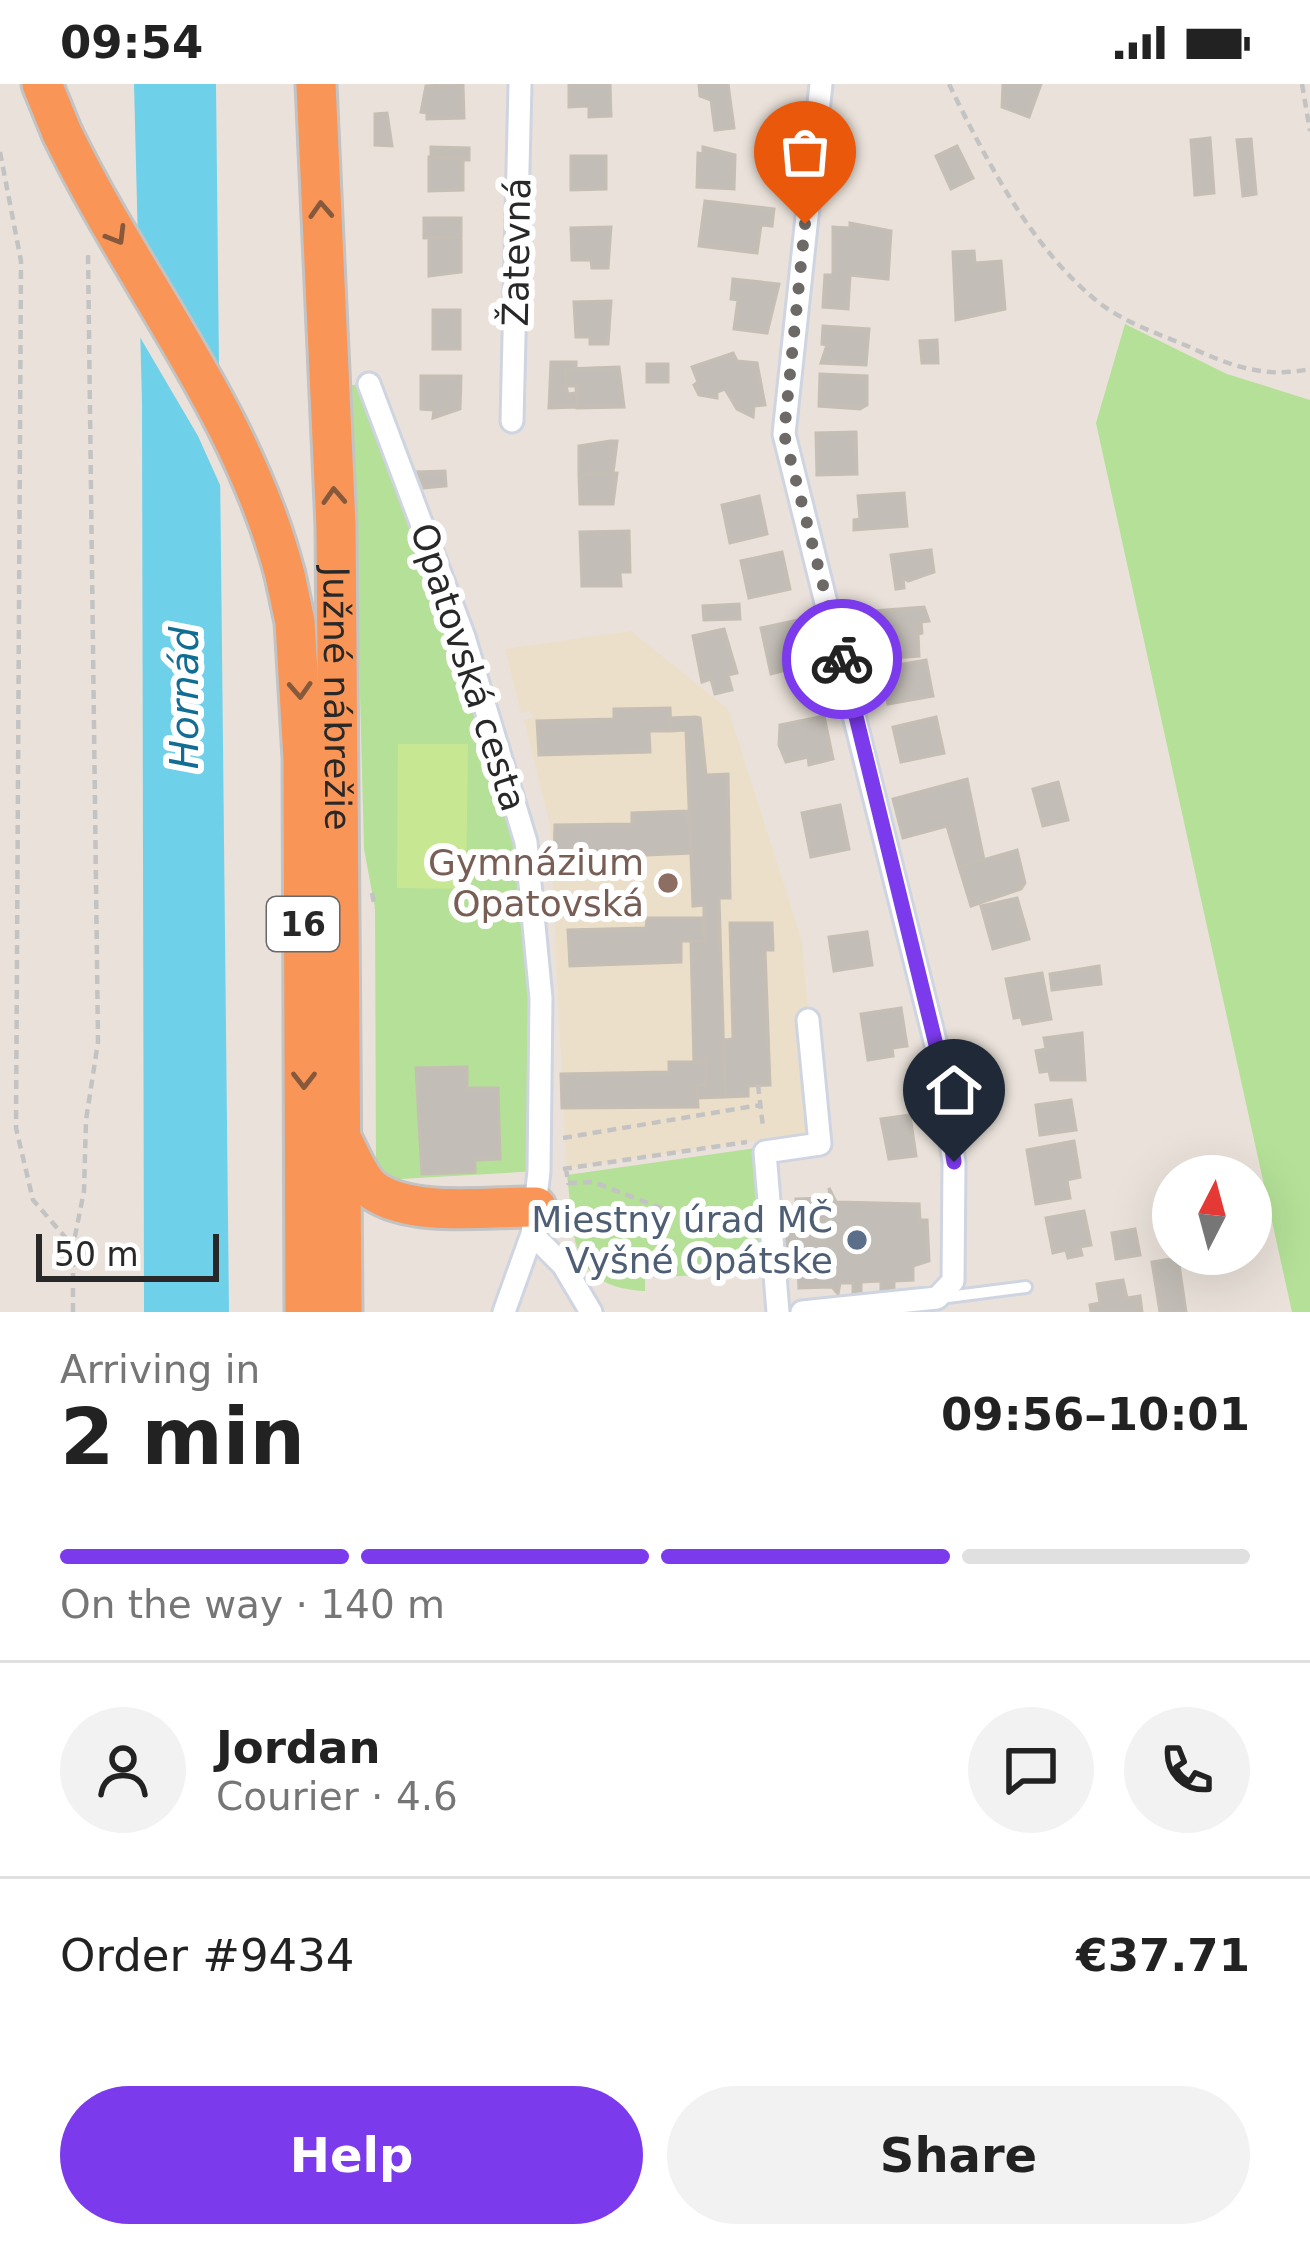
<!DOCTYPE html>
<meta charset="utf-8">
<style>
:root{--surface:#fff;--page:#f2f2f2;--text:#222;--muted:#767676;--line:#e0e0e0;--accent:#7c3aed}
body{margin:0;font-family:"DejaVu Sans",sans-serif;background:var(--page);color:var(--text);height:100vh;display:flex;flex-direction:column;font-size:45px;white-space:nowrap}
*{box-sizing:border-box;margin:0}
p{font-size:39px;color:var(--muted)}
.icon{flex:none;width:66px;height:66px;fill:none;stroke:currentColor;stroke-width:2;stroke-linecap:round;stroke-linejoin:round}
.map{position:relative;height:1228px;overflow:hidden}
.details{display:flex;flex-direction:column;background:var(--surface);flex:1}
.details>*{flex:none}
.needle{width:78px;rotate:6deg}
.tools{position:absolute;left:1152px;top:1071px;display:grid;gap:24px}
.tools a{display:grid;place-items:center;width:120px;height:120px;border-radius:50%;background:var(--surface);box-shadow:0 12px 48px #0002;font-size:60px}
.scale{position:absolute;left:36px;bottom:30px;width:183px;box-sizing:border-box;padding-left:12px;border:6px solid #282828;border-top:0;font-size:33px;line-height:42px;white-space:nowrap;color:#282828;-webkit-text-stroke:9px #fff;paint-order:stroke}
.pin{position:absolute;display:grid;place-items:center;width:102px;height:102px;color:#fff;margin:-123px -51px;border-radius:50% 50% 50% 0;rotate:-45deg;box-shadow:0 0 12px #0007}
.pin .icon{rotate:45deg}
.courier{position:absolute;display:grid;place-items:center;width:120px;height:120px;margin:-60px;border:9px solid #7c3aed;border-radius:50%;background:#fff;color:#222;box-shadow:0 3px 15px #0007}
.summary em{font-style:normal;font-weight:700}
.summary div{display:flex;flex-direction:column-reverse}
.summary{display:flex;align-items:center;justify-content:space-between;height:204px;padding:0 60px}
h1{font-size:78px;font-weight:700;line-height:90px}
.bar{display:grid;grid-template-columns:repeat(4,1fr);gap:18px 12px;align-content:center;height:144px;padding:0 60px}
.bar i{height:15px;border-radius:9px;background:var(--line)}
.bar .on{background:var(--accent)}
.bar p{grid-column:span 4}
.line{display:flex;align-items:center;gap:30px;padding:0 60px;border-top:3px solid var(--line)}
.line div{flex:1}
.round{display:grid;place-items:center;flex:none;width:126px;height:126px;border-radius:63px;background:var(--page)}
.action{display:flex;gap:24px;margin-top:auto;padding:24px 60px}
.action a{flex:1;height:138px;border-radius:72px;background:var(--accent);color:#fff;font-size:48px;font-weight:700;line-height:138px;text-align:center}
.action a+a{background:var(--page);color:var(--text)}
.status{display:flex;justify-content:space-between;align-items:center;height:84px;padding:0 60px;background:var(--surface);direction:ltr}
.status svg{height:33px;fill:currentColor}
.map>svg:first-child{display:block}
.education{fill:#ecdfc9}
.green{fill:#b4e097}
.pitch{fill:#c8e793}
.water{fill:#6fd0ea}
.pier{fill:#eae2da}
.building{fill:#c2bdb6;stroke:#c5beb4;stroke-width:3}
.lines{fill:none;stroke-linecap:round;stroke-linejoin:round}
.lane-casing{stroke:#cfd4e1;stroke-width:16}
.street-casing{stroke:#cfd4e1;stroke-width:27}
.highway-casing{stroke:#c3c3c3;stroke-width:45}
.path{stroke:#c3c3c3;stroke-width:4.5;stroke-dasharray:9 6;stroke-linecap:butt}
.lane{stroke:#fff;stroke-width:10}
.street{stroke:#fff;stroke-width:21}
.highway{stroke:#f99556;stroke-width:39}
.highway-bridge-casing{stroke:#c3c3c3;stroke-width:45;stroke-linecap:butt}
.highway-bridge{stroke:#f99556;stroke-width:39}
.oneway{stroke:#86593d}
.done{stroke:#6c6966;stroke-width:12;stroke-dasharray:0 21.6}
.route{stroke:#7c3aed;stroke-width:15}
.education-dot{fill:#8d6e63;stroke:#fff;stroke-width:4.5}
.service-dot{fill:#5c6f8a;stroke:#fff;stroke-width:4.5}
.labels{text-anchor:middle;stroke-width:12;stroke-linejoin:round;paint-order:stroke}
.shield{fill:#fff;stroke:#686868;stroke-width:3}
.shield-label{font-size:33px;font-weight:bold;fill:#282828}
.street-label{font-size:36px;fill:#282828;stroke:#fff}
.education-label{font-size:36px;fill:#785e54;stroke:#fff;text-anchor:end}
.service-label{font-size:36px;fill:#4e5e75;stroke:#fff;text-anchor:end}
.water-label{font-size:39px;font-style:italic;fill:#116d93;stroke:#fff}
</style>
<div class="status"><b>09:54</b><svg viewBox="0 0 49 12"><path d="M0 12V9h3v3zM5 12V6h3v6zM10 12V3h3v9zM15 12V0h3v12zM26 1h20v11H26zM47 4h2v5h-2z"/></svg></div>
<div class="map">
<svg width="1310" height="1228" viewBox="0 0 1310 1228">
<rect width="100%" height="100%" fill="#eae2da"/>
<path class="education" d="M 631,547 L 728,625 L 802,857 L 820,1060 L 765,1068 L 763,1056 L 566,1084 L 550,741 L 524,636 L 533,633 L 531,627 L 521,629 L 505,565 Z"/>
<path class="green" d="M 1125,240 L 1227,290 L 1310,316 L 1310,1228 L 1292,1228 L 1096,339 Z
M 369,300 L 526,758 L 539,1087 L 383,1096 L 376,1082 L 375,824 L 364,765 L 352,301 Z
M 756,1064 L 768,1187 L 645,1194 L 645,1207 C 567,1203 575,1153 567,1091 Z"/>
<path class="pitch" d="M 398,660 L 468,660 L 466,805 L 397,804 Z"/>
<path class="water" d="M 134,0 L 216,0 L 229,1228 L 144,1228 L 142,320 Z"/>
<path class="pier" d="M 131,141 L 227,299 L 229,421 L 198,352 L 134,243 Z"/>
<path class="building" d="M 569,0 L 610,0 L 611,32 L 589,33 L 589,22 L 569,23 Z
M 699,0 L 728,0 L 734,44 L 715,46 L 711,16 L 700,12 Z
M 1003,0 L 1041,0 L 1029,33 L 1002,23 Z
M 444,1 L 463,1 L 464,34 L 427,35 L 427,29 L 421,28 L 426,2 Z
M 387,29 L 392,62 L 375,61 L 375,30 Z
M 1210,54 L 1214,109 L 1195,111 L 1191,56 Z
M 1251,55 L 1256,110 L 1243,112 L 1237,56 Z
M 957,62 L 973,94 L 951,105 L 936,72 Z
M 431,63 L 469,64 L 469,76 L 431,73 Z
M 703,63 L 735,71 L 734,105 L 697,103 L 698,69 L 703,70 Z
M 571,72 L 606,72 L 606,105 L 571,106 Z
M 429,73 L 463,73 L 463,106 L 429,107 Z
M 705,117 L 774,125 L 772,142 L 761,141 L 757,169 L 699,162 Z
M 424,134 L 461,134 L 461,153 L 424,154 Z
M 850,139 L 891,147 L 888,195 L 850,191 L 848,225 L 823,223 L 825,191 L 833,191 L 833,143 L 850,144 Z
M 611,143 L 608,184 L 592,184 L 591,176 L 572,176 L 571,144 Z
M 429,153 L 461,153 L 461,188 L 429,192 Z
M 974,167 L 975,179 L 1001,177 L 1005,225 L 956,236 L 953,168 Z
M 733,195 L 779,200 L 767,249 L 734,245 L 738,216 L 731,215 Z
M 611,217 L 608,260 L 590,260 L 590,253 L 576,253 L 574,218 Z
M 433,226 L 460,226 L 460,265 L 433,265 Z
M 823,242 L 869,245 L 866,281 L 821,279 L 827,261 L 822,260 Z
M 937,256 L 938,279 L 922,279 L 920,257 Z
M 733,269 L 737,277 L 757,279 L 765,321 L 754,322 L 753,333 L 737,325 L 725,305 L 717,308 L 717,314 L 699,311 L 694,301 L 698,298 L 692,283 Z
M 551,278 L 576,278 L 576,284 L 566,285 L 566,302 L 568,310 L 576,309 L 577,323 L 549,324 Z
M 647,280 L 668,280 L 668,298 L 647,298 Z
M 619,283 L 624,323 L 577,324 L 576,302 L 566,302 L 566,285 Z
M 820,290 L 867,292 L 867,321 L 860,325 L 819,322 Z
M 421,292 L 461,292 L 460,325 L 433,334 L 434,326 L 421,325 Z
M 856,348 L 857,390 L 817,391 L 816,349 Z
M 610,357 L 617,357 L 613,389 L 579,391 L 579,362 Z
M 445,387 L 446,402 L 424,404 L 418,388 Z
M 617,389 L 613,420 L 580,420 L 579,391 Z
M 904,409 L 907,442 L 854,446 L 854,436 L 860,435 L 858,412 Z
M 759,412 L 767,450 L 730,459 L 722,421 Z
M 629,447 L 630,488 L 620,488 L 621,502 L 582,502 L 580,448 Z
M 931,466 L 934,488 L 908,497 L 903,493 L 904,504 L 896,505 L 891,471 Z
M 782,468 L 790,505 L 749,514 L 741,477 Z
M 739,520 L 740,535 L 704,536 L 703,522 Z
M 924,523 L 929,537 L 921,538 L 922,549 L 918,550 L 919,572 L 878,575 L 876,549 L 869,550 L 869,543 L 875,542 L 874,527 Z
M 798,536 L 806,572 L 788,575 L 790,585 L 771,590 L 761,544 Z
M 724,545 L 737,589 L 728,591 L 732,606 L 715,610 L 711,595 L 702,598 L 693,552 Z
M 926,576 L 933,612 L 888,620 L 881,584 Z
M 670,624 L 671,647 L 649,647 L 650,668 L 539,671 L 537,637 L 614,635 L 614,625 Z
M 824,632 L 833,675 L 809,681 L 808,673 L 786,678 L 779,661 L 780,641 Z
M 696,633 L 700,634 L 706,691 L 728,690 L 730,814 L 719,814 L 725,1013 L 697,1014 L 697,1001 L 706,1000 L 706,978 L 694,979 L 691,857 L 704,857 L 704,821 L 693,822 L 686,646 L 671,647 L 670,634 Z
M 936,633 L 944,669 L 901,678 L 893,643 Z
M 967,695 L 984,776 L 959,783 L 947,742 L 903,754 L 893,715 Z
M 1058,698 L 1068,736 L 1043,742 L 1033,705 Z
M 840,721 L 849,765 L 811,773 L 802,729 Z
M 687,727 L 692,769 L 554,775 L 555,741 L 632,740 L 632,729 Z
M 1017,766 L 1025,799 L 1021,805 L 971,822 L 959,783 Z
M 1017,814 L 1029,855 L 993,865 L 981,822 Z
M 647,834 L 703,834 L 704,857 L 681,857 L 681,878 L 570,882 L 568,846 L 646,844 Z
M 730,839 L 772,839 L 773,866 L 765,866 L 770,1001 L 748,1002 L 748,1012 L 725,1013 L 724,956 L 733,955 Z
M 867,848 L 872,881 L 834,887 L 829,853 Z
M 1099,882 L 1101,900 L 1052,906 L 1050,890 Z
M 1042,889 L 1051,935 L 1023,940 L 1021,933 L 1014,934 L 1006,895 Z
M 901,924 L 907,962 L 892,964 L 893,972 L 868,976 L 861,930 Z
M 1082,949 L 1085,996 L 1051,996 L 1049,987 L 1040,988 L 1036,967 L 1046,965 L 1044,954 Z
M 669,978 L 706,978 L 706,1000 L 697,1001 L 698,1023 L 562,1024 L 561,990 L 669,988 Z
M 467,983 L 467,1004 L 498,1004 L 500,1075 L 475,1076 L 475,1088 L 422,1090 L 416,984 Z
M 1071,1016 L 1076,1046 L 1040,1051 L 1036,1021 Z
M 910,1031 L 916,1072 L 889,1075 L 881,1035 Z
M 1074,1057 L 1080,1093 L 1067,1096 L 1070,1114 L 1036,1120 L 1027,1066 Z
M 829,1104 L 836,1118 L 919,1120 L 920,1136 L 927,1136 L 929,1177 L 913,1182 L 913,1196 L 894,1197 L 894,1206 L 881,1206 L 881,1197 L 861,1198 L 861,1207 L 853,1208 L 853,1199 L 840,1199 L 838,1210 L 832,1203 L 799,1204 L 798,1181 L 784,1178 L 783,1143 L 797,1139 L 796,1115 L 830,1114 Z
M 1084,1127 L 1091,1161 L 1080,1163 L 1082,1171 L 1068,1174 L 1066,1166 L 1053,1169 L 1046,1134 Z
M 1135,1145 L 1140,1171 L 1116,1175 L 1112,1149 Z
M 1178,1174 L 1186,1228 L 1160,1228 L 1152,1178 Z
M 1123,1196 L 1127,1214 L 1140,1212 L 1142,1228 L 1091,1228 L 1090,1221 L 1100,1219 L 1097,1200 Z"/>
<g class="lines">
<defs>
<path id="lane" d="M 940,1214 L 1026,1203"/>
<path id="street" d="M 369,300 L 464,553 L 526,758 L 541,914 L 539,1087 L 532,1150 L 504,1228
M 512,337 L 520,0
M 532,1150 L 563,1181 L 591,1228
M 778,1228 L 765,1068 L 820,1060 L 808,936
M 802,1228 L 937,1214 L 953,1197 L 954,1078 L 936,961 L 784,350 L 821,0"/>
<g id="highway">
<path d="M 42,0 L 62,49"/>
<path id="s1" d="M 316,0 L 336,442 L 342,1228"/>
<path d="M 285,491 L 295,538 L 303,674 L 305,1228"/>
<path d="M 343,1058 C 352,1074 359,1096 374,1107 C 414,1134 490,1122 536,1123"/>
</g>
</defs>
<use href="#lane" class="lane-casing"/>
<use href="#street" class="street-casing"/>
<use href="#highway" class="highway-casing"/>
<path class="path" d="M 949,0 C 986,76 1033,168 1102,221 C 1125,238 1158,250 1185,261 C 1229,281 1262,295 1310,285
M 1302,0 L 1310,47
M 0,68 L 21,177 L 16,1044 L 33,1116 L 71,1160
M 372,809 L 375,824
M 758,1001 L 763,1043
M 563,1054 L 760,1021
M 566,1084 L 568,1099 L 593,1098 L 711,1143
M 563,1085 L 747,1058
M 73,1228 L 73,1162 L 84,1107 L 86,1036 L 98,958 L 88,168"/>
<use href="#lane" class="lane"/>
<use href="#street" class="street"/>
<use href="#highway" class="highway"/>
<defs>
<path id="highway-bridge" d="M 62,49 C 134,198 243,328 285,491"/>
</defs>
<use href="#highway-bridge" class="highway-bridge-casing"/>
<use href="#highway-bridge" class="highway-bridge"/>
</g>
<defs><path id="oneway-chevron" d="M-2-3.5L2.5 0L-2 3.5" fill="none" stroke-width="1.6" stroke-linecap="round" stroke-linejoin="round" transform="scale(3)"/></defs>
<g class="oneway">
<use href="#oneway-chevron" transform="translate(321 126) rotate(-93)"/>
<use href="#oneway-chevron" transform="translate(117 152) rotate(59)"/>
<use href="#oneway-chevron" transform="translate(334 412) rotate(-93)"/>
<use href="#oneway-chevron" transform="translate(300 606) rotate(87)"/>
<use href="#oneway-chevron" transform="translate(304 996) rotate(90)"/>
</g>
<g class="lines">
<path class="done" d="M 805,140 L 784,350 L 842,575"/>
<path class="route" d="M 842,575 L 936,961 L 954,1078"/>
</g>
<circle class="education-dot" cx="668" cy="799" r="12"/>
<circle class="service-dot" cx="857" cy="1156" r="12"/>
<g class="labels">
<rect class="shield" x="267" y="813" width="72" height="54" rx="9"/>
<g class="shield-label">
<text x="303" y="852">16</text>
</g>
<g class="street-label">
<text transform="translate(516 168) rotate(-89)" y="13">Žatevná</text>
<text transform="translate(469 583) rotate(72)" y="13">Opatovská cesta</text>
<text dy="13" stroke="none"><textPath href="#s1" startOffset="615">Južné nábrežie</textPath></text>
</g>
<g class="education-label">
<text x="644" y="791">Gymnázium<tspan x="644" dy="41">Opatovská</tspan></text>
</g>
<g class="service-label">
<text x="833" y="1148">Miestny úrad MČ<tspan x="833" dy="41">Vyšné Opátske</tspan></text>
</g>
<g class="water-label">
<text transform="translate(184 614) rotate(-90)" y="14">Hornád</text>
</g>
</g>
</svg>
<div class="tools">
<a><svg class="needle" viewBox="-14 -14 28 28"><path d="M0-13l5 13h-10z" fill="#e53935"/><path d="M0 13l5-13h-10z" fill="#767676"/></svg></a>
</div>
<div class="scale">50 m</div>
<div class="pin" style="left:805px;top:140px;background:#ea580c"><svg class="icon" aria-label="bag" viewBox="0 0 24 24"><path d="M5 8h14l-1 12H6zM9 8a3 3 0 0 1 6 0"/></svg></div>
<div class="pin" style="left:954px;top:1078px;background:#1f2937"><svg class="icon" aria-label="home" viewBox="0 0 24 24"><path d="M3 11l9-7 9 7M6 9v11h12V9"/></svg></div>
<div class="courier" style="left:842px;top:575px"><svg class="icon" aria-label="bike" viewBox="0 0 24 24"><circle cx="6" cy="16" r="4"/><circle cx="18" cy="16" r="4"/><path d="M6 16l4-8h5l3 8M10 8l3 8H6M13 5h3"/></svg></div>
</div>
<section class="details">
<div class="summary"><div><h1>2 min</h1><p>Arriving in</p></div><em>09:56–10:01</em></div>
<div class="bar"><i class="on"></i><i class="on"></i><i class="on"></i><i></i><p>On the way · 140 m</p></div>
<div class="line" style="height:216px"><a class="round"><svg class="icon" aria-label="person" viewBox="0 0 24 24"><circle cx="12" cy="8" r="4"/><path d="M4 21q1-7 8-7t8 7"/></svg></a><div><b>Jordan</b><p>Courier · 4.6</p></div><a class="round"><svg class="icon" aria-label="chat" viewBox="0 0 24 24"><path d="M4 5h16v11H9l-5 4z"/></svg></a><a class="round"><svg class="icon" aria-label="phone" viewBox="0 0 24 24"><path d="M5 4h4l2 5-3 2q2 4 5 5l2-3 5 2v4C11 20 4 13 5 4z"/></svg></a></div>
<div class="line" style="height:156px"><div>Order #9434</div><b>€37.71</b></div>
<div class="action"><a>Help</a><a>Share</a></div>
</section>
